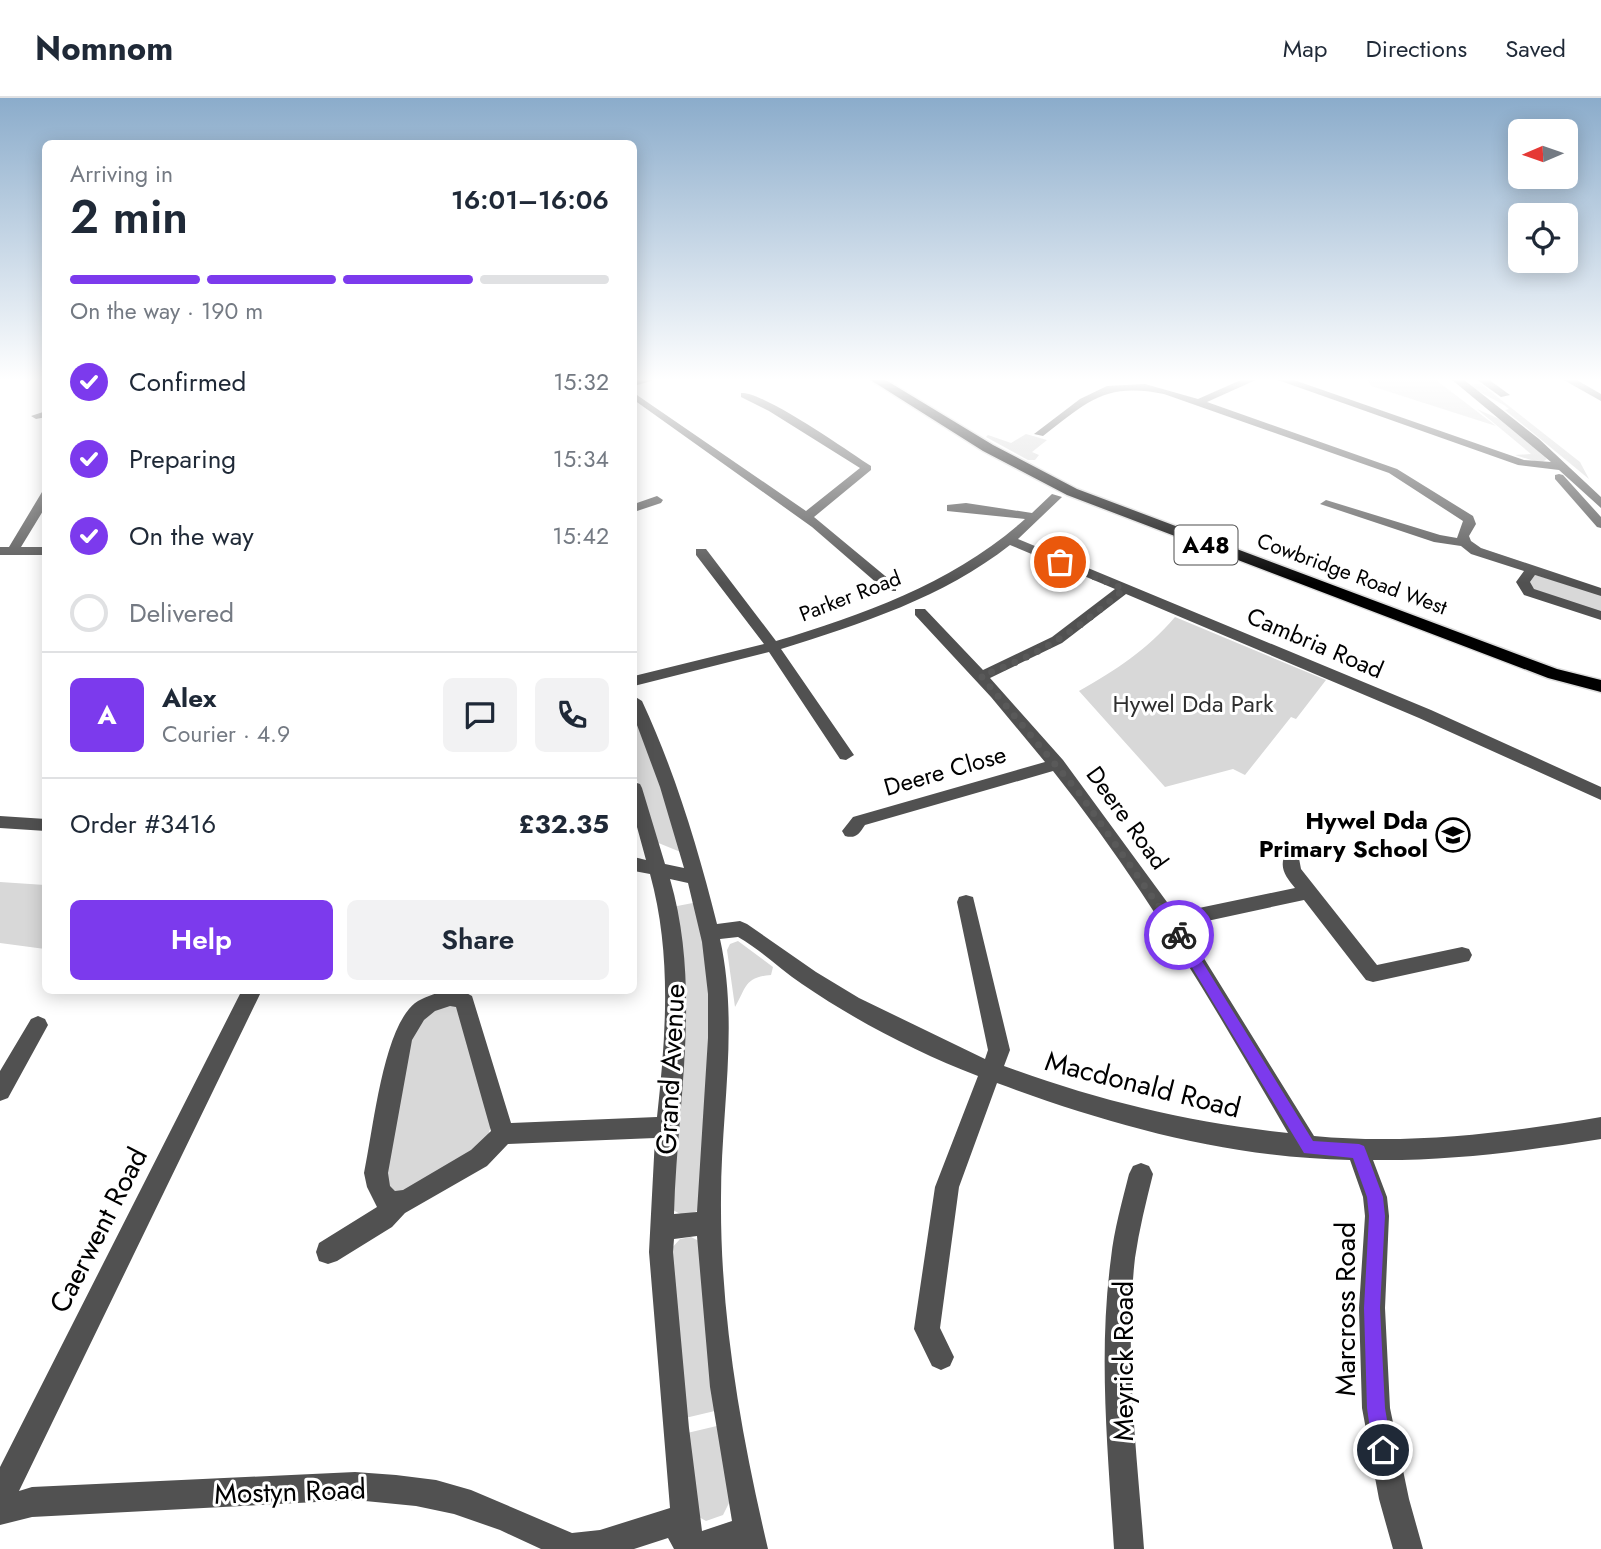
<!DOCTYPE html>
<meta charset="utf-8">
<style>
:root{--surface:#fff;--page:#f2f2f3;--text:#1f2937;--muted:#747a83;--line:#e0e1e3;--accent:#7c3aed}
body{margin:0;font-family:Jost,sans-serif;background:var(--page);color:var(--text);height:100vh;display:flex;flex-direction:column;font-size:26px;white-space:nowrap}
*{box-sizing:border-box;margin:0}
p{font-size:23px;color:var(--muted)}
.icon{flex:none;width:38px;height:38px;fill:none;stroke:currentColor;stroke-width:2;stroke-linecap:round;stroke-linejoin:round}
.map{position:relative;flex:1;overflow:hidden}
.drawer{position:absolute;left:42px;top:42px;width:595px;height:854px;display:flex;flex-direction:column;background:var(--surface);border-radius:10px;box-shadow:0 4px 18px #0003}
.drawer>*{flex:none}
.needle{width:46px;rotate:268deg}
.buttons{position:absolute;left:1508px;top:21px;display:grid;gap:14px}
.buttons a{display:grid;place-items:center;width:70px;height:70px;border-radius:10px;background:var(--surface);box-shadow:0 4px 18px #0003;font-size:35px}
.pin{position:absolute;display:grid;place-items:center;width:60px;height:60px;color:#fff;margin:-30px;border:4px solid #fff;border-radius:50%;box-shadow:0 2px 7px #0007}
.courier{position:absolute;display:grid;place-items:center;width:70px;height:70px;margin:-35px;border:5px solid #7c3aed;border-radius:50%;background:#fff;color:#222;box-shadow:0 2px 9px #0007}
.headline em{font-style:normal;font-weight:600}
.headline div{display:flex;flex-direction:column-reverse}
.headline{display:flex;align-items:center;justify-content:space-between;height:119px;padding:0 28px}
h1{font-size:46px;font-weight:600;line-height:52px}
.bar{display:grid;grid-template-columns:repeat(4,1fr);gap:10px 7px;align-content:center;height:84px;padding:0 28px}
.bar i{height:9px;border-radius:5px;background:var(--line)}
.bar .active{background:var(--accent)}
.bar p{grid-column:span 4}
.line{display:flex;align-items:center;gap:18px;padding:0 28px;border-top:2px solid var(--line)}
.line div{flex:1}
.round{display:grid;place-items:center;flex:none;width:74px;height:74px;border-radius:10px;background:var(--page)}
ol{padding:0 28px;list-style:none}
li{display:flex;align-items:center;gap:21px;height:77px}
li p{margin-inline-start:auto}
li .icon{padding:7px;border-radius:50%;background:var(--accent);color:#fff;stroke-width:4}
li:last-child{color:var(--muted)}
li i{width:38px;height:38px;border:4px solid var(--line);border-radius:50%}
.button{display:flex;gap:14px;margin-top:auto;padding:14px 28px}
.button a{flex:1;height:80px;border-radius:10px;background:var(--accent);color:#fff;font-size:28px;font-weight:600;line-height:80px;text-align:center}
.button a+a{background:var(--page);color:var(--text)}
header{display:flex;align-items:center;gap:42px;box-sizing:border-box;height:98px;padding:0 35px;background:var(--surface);border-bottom:2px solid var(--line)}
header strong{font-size:33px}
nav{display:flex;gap:38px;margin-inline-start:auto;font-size:24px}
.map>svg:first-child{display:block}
.green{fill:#d8d8d8}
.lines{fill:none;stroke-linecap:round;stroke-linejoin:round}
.highway-casing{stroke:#dbdbdb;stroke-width:3}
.minor{fill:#515151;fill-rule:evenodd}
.highway{fill:#000;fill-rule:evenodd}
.route{fill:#7c3aed}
.done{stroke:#595959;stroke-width:7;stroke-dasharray:0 12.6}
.labels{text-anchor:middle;stroke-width:6;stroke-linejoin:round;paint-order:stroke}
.far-street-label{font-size:21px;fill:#000;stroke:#fff}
.shield{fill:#fff;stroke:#4c4c4c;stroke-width:2}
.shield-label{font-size:23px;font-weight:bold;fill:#000}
.street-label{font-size:24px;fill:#000;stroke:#fff}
.park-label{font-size:24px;fill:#2f2f2f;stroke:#fff}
.poi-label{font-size:24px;font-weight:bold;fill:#000;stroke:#fff;text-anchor:end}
.near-street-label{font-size:28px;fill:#000;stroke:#fff}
</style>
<header>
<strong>Nomnom</strong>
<nav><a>Map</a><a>Directions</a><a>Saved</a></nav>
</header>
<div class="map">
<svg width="1601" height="1451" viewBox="0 0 1601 1451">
<rect width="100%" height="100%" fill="#fff"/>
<path class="green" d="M 1436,282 L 1496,328 L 1371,288 L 1367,281 Z
M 1481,286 L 1580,364 L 1589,381 L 1505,312 L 1509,311 L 1504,307 L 1467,287 Z
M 1477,311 L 1506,324 L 1547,361 L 1541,365 L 1515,357 L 1531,356 Z
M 1026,336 L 1047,342 L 1032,354 L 1039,357 L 1035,362 L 1028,362 L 986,339 L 988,337 L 1011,345 Z
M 1535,477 L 1601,496 L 1601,517 L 1539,496 L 1528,487 Z
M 1175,519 L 1326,582 L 1296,621 L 1291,619 L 1245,677 L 1233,671 L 1165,689 L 1079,593 C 1117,571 1146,553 1175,519 Z
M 634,616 L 654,662 L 683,755 L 656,744 L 634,673 Z
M 0,784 L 45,787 L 45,851 L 0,845 Z
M 698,804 L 711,869 L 703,1107 C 693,1119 682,1120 671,1110 L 672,809 Z
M 738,843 L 773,869 L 771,877 C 744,879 746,891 735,909 L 727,852 L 730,846 Z
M 456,906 L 492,1025 L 485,1046 L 407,1097 L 394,1097 L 384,1080 L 408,941 L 432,910 Z
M 691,1139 L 699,1143 L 719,1312 L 681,1321 L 671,1151 L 680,1141 Z
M 721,1327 L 732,1399 L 723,1417 L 706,1423 L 699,1419 L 683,1336 Z"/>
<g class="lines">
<defs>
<path id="highway" d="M 869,281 L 884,281 L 993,347 L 1077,391 L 1557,571 L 1601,582 L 1601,594 L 1548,580 L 1067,397 L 983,353 Z"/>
</defs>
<use href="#highway" class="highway-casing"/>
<path class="minor" d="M 653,281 L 651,283 L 634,288 L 634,282 Z
M 1243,281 L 1258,281 L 1207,304 L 1397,371 L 1473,418 L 1476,426 L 1469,438 L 1471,443 L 1481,450 L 1601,490 L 1601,498 L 1535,477 L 1530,484 L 1534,491 L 1601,513 L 1601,522 L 1524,497 L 1516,484 L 1524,473 L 1471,456 L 1461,448 L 1434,444 L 1320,406 L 1326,402 L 1440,437 L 1457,440 L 1463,423 L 1389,375 L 1164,296 C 1105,284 1087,304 1043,338 L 1034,336 L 1080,301 L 1107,288 L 1145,286 L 1198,301 Z
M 1275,281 L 1291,281 L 1524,362 L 1551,364 L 1451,281 L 1463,281 L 1539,341 L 1601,399 L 1601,410 L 1559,372 L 1518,367 Z
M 1476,281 L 1488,281 L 1510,297 L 1501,299 Z
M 1562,281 L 1575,281 L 1601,296 L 1601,303 Z
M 634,295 L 806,413 L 860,370 L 769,313 L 741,299 L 741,295 C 763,293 848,353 871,368 L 871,372 L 814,419 L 896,487 L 896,493 L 886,493 L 812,429 L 634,302 Z
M 46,313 L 46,319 L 36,321 L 31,318 Z
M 1559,376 L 1563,377 L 1601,419 L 1601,430 L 1597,429 L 1555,381 L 1555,377 Z
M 42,394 L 46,394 L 46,408 L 21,449 L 46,449 L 46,457 L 0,457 L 0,449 L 9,449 Z
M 1052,396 L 1062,399 L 1018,441 L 1431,612 L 1601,689 L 1601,702 L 1419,620 L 1126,496 L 1062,545 L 990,580 L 1063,662 L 1175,815 L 1295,790 C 1286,779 1278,769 1286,755 L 1298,755 L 1301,771 L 1377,867 L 1462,849 L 1469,851 L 1472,857 L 1469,863 L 1373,884 L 1366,882 L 1304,802 L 1184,828 L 1314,1038 C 1410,1047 1506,1035 1601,1019 L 1601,1041 C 1525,1053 1450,1063 1373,1062 L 1387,1099 L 1389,1118 L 1385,1210 L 1390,1310 L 1409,1401 L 1423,1451 L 1393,1451 L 1379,1401 L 1362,1310 L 1359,1210 L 1365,1118 L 1363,1099 L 1350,1062 C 1229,1060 1110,1027 997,985 L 959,1089 L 940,1230 L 954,1259 L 950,1268 L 941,1272 L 932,1268 L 914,1231 L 935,1089 L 978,978 C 918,955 856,923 802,886 C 780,871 761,852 738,839 L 720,841 C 739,927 721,1013 721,1100 C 720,1218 741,1336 768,1451 L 674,1451 L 668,1440 L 634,1451 L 541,1451 L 500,1432 L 454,1416 L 416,1408 L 355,1402 L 32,1419 L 0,1427 L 0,1369 L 242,892 L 262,892 L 19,1393 L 32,1389 L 355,1374 L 396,1377 L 436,1382 L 471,1392 L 572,1435 L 600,1432 L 670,1410 L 649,1154 L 655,1040 L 508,1046 L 487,1068 L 405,1115 L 392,1129 L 337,1163 L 328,1166 L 319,1163 L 316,1154 L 319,1145 L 377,1109 L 367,1089 L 364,1075 C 373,1032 382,943 409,911 C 416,902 426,899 437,895 C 448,890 462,891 472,898 L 511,1025 L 657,1019 C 666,937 672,856 650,776 L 634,773 L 634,759 L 646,762 L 634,718 L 634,684 L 640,686 L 642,690 L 665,766 L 684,770 L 660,689 L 634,619 L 634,598 L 642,603 C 675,674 698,750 717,826 L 740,823 L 747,826 L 816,874 L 859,900 L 985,961 L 988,952 L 957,804 L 959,799 L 966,797 L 973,799 L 1010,952 L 1004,968 C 1096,1002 1190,1025 1288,1035 C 1216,911 1143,786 1053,673 L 865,727 C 859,736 856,741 845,738 L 842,733 L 853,719 L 1045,664 L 991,599 L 915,517 L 915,511 L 925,511 L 983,572 L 1052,539 L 1115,491 L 1010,447 C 944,499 861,526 781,551 L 854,657 L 846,662 L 840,661 L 769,554 L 634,588 L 634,578 L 764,546 L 696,457 L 696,451 L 706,451 L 776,543 C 865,516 955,484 1025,421 L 947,413 L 947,407 L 966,405 L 1032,415 ZM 670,781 L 688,785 L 702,844 L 708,896 L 708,940 L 697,1114 L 674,1116 C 677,1005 702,891 670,781 ZM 450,908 L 456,909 L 491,1033 L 471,1052 L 403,1092 L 395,1093 L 390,1088 L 388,1075 L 412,942 L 424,922 L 435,913 ZM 697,1138 L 710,1289 L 732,1423 L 702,1433 L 689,1330 L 673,1154 L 674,1141 Z
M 657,398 L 663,402 L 661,405 L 634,414 L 634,406 Z
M 0,718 L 46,721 L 46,733 L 0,730 Z
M 38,918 L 45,921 L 48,927 L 8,1000 L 0,1003 L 0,973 L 31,921 Z
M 1141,1065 L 1149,1068 L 1153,1076 C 1146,1104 1139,1132 1135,1160 C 1124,1257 1137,1355 1144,1451 L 1114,1451 C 1108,1354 1098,1257 1111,1160 C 1114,1132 1122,1104 1129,1076 L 1133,1068 Z"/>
<use href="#highway" class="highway"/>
</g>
<linearGradient id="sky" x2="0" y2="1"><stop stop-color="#8baccb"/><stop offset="0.58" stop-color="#fff"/><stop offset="1" stop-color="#fff" stop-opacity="0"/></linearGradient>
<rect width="1601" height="485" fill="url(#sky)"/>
<path class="route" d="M 1179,832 L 1184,834 L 1313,1043 L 1359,1046 L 1364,1048 L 1366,1053 L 1383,1099 L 1385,1118 L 1380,1210 L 1385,1310 L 1392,1352 L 1389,1359 L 1383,1361 L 1376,1359 L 1373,1352 L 1367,1310 L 1364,1210 L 1369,1118 L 1367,1099 L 1353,1060 L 1304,1055 L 1175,841 L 1173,837 Z"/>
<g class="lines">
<path class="done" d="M 1060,464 L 1124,491 C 1078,532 1039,557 981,578 L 1080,696 L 1179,837"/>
</g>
<defs>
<symbol id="school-ring" viewBox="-11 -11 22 22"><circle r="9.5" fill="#fff" stroke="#000" stroke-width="1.5"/><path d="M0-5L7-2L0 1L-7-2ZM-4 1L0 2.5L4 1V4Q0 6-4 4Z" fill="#000"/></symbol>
</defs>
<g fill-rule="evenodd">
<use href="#school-ring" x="1434" y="718" width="38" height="38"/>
</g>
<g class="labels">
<g class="far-street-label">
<text transform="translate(1352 476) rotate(20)" y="7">Cowbridge Road West</text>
<text transform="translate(850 498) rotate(-21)" y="7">Parker Road</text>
</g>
<rect class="shield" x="1174.5" y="427.5" width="63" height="39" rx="5"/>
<g class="shield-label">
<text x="1206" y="455">A48</text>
</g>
<g class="street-label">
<text transform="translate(1315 545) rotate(23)" y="8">Cambria Road</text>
<text transform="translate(945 673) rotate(-16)" y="8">Deere Close</text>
<text transform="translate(1127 720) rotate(54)" y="8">Deere Road</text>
</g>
<g class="park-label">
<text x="1193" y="614">Hywel Dda Park</text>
</g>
<g class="poi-label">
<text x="1428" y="731">Hywel Dda<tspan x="1428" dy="28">Primary School</tspan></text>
</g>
<g class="near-street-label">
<text transform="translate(670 971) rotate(-87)" y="10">Grand Avenue</text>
<text transform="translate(1143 986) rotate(14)" y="10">Macdonald Road</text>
<text transform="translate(98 1132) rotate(-63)" y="10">Caerwent Road</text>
<text transform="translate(1345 1211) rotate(-90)" y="10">Marcross Road</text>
<text transform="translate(1123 1263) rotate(-90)" y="10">Meyrick Road</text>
<text transform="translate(290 1393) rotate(-2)" y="10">Mostyn Road</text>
</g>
</g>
</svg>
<div class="buttons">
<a><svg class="needle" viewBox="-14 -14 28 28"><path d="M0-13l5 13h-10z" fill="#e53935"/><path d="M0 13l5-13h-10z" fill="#747a83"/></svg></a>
<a><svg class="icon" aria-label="locate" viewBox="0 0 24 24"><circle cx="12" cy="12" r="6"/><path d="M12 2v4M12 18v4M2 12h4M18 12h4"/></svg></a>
</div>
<div class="pin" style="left:1060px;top:464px;background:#ea580c"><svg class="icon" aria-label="bag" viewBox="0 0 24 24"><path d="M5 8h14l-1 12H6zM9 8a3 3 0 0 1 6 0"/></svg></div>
<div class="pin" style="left:1383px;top:1352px;background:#1f2937"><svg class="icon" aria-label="home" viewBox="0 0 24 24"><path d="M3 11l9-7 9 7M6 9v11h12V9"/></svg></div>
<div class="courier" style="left:1179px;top:837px"><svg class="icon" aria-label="bike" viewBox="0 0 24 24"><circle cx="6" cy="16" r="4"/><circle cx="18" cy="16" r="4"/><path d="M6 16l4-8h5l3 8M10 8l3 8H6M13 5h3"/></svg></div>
<section class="drawer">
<div class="headline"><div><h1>2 min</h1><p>Arriving in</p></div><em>16:01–16:06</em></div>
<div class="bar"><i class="active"></i><i class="active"></i><i class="active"></i><i></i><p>On the way · 190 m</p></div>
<ol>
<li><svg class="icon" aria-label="check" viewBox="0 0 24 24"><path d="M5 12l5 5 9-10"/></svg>Confirmed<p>15:32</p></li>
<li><svg class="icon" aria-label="check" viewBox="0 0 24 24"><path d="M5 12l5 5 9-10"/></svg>Preparing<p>15:34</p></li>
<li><svg class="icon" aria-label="check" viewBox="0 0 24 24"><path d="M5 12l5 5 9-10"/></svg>On the way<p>15:42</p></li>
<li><i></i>Delivered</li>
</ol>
<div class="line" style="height:126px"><b class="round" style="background:var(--accent);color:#fff">A</b><div><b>Alex</b><p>Courier · 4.9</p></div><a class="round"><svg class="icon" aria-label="chat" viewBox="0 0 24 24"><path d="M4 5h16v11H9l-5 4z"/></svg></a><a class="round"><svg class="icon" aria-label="phone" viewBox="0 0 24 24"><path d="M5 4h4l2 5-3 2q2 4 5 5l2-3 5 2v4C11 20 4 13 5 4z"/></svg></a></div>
<div class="line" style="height:91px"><div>Order #3416</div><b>£32.35</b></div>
<div class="button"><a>Help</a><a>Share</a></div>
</section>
</div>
